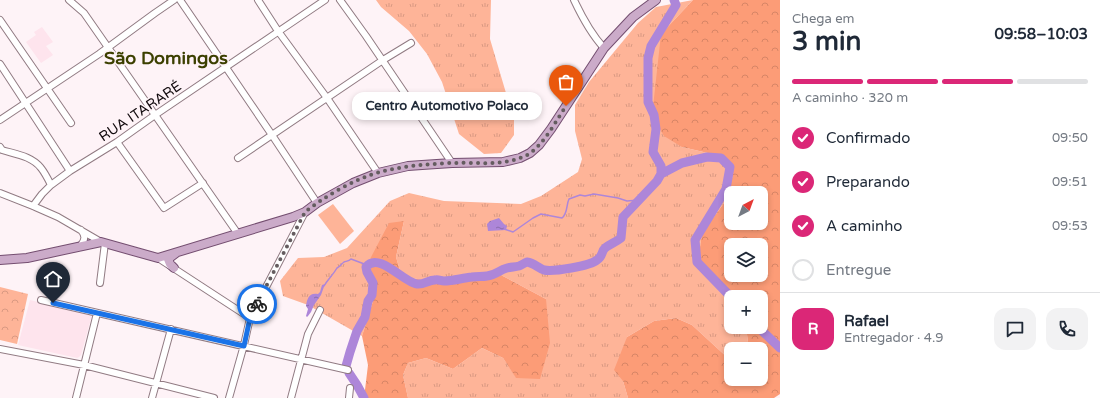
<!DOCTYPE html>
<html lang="pt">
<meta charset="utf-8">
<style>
:root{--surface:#fff;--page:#f2f2f3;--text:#1f2937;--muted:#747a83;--line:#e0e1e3;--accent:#db2777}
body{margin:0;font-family:"Varela Round",sans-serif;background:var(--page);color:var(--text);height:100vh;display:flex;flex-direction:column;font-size:15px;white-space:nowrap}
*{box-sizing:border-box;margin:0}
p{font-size:13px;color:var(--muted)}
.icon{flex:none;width:22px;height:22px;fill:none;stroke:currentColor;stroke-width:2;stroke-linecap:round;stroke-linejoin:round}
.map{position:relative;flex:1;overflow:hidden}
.details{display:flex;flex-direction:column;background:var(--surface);width:320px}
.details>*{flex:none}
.needle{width:26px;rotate:41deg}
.tools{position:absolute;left:724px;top:186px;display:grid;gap:8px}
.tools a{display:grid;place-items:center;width:44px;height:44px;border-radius:8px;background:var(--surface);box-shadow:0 2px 6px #0003;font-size:20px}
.pin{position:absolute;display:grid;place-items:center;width:34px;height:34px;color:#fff;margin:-41px -17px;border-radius:50% 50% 50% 0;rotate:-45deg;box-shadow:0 0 4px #0007}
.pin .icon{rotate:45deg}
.courier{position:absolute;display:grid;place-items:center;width:40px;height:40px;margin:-20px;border:3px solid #1a73e8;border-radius:50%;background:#fff;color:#222;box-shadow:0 1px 5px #0007}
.bubble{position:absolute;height:28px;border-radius:12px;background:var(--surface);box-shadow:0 2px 6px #0003;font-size:13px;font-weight:800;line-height:28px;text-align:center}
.head em{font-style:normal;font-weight:800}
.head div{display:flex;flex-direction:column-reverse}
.head{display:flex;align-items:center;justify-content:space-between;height:68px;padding:0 12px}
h1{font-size:26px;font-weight:800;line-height:30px}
.bar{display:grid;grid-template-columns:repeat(4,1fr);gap:6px 4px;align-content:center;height:48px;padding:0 12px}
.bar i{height:5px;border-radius:3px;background:var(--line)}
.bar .active{background:var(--accent)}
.bar p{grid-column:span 4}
.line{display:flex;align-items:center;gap:10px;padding:0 12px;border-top:1px solid var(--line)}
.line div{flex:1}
.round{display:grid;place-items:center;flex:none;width:42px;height:42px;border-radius:12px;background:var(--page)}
ol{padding:0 12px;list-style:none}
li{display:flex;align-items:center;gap:12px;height:44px}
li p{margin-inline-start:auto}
li .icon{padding:4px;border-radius:50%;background:var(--accent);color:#fff;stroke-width:4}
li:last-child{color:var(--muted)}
li i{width:22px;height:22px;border:2px solid var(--line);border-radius:50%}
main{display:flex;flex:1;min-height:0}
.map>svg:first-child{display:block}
.built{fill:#fee4ed}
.grass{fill:url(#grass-tufts)}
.forest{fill:url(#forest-crowns);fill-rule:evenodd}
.park{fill:url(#park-crowns)}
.pitch{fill:#feb498}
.water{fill:url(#water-ripples)}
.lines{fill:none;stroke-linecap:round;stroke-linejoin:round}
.stream{stroke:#ad86d9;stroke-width:1.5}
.river{stroke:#ad86d9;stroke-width:9}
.minor-casing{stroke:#917b83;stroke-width:8}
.major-casing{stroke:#744e70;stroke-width:10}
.minor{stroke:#fff;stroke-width:6}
.major{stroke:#cbabc9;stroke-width:8}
.done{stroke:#645c5f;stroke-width:4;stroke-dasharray:0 7.2}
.route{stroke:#1a73e8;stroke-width:5}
.labels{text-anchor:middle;stroke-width:3;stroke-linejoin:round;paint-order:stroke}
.street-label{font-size:14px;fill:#110a0d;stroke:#fef3f7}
.district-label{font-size:18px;font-weight:bold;fill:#3c4000;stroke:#fef3f7}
</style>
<main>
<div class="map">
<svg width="780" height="398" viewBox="0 0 780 398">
<defs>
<pattern id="grass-tufts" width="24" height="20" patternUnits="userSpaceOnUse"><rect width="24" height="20" fill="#feb498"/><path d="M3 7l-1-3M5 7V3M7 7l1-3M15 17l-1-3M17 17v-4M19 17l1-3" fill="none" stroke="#d99982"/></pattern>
<pattern id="forest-crowns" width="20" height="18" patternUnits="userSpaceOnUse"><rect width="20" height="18" fill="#fc9c77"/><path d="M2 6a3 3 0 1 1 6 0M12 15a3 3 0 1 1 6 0" fill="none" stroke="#d78566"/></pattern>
<pattern id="park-crowns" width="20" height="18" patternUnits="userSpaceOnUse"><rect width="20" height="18" fill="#feb498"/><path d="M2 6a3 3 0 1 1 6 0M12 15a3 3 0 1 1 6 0" fill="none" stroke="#d99982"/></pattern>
<pattern id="water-ripples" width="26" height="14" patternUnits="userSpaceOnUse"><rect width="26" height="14" fill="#ad86d9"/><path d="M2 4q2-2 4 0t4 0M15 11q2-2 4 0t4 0" fill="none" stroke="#8b6cae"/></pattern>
</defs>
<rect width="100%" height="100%" fill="#fef3f7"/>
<path class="built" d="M 42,27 L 53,42 L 46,46 L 53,55 L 41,63 L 26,42 L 36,35 L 34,32 Z
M 30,300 L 92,315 L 81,355 L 79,357 L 77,358 L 18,345 Z"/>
<path class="grass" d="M 376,0 L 491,0 L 490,39 L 514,120 L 514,135 L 501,153 L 484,154 L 459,134 L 442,82 L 427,54 L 409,31 L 381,7 Z
M 693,0 L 661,34 L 682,147 L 725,157 L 733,175 L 724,203 L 702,233 L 698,261 L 732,297 L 731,327 L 746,327 L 748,342 L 740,349 L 731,349 L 731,357 L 729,359 L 692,325 L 676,318 L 654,321 L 627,337 L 623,381 L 628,398 L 408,398 L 403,375 L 408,363 L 426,358 L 453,369 L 482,348 L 503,358 L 516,377 L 546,299 L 499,274 L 486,272 L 448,283 L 402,277 L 396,257 L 404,221 L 370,259 L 373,301 L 362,336 L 308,305 L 283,296 L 280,281 L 298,258 L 324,257 L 347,248 L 390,201 L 409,193 L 444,201 L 521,204 L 541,196 L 578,172 L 582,159 L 575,131 L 575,105 L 589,82 L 638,23 L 656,7 Z"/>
<path class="forest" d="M 693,0 L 780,0 L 780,394 L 774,398 L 628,398 L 623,381 L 614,370 L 627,337 L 654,321 L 676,318 L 692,325 L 729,359 L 731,357 L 731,379 L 761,379 L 761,349 L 740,349 L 748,342 L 746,327 L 761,327 L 761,297 L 732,297 L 698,261 L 702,233 L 724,203 L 733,175 L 725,157 L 682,147 L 664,136 L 652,116 L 661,34 ZM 731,193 L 761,193 L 761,223 L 731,223 ZM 731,245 L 761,245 L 761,275 L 731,275 Z
M 404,221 L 396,257 L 402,277 L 448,283 L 486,272 L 499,274 L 546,299 L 550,343 L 540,379 L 516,378 L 503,358 L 482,348 L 453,369 L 426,358 L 408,363 L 403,375 L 408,398 L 364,398 L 368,365 L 362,336 L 373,301 L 370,259 L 389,223 Z"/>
<path class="park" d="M 0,287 L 28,294 L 17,344 L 0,340 Z"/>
<path class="pitch" d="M 333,204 L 354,231 L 340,244 L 318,215 Z"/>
<path class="water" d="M 499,218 L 504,224 L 507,226 L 506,230 L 488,231 L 487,224 L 490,221 Z
M 325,284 L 321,295 L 314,305 L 311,312 L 308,316 L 307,317 L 306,316 L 308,309 L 306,306 C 307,299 309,292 318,294 L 320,292 L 322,285 Z"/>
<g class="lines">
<path class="stream" d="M 504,229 L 513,232 L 533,218 L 541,214 L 562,218 C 568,213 566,205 569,199 L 580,195 L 585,196 L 594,194 L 618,198 L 627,201 L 639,200
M 324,286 C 328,279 333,275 337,268 C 341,266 341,264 344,262 C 347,261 349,261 351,259 L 367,265"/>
<path class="river" d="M 661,174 L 682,163 L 707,157 L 721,158 L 730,167 L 726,189 L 695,240 L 697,262 L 728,294 L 731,299
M 758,327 L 780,348
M 346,366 L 350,352 L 357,331 L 365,317 L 368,301 L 372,295 L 373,283 L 367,272 L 366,267 C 379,251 404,283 417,284 C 424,285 428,280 435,280 C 438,279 441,281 444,281 C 453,281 462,278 472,277 C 477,276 482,277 487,276 C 496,275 499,270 507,268 C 511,267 515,267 519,266 C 522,265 524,263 527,262 C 534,263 538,268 544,270 C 553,272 590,266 597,260 C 603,256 601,252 605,248 C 610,244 616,242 621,238 L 623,217 L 657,181 L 661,174 L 661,166 L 653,152 L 656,129 L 654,115 L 648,102 L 648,58 L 651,46 L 676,5 L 674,0
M 349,373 L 357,385 L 364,398"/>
<defs>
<path id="minor" d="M 69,0 L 84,13 L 238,234
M 180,0 L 272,135 L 317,203
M 258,0 L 278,31 L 327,98 L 378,173
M 340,0 L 366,36 L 452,163
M 574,0 C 582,17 591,34 604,48
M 0,20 L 71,123
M 0,64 L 70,171
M 0,120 L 99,54 L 155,13 L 174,0
M 117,142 L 164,208 L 203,183
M 0,147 L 2,150 C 15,154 32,156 41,168 C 45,173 48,179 51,185
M 238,158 L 383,60 L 411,43
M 0,193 L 33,206 L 58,217 L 101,242
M 33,206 L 42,194 L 51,185 L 70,171 L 117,142 L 155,115 L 325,0
M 81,245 C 85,240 86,236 81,230
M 158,258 L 250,318
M 100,283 L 105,243
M 41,300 L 348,370
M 0,349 L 84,365 L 214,398
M 76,398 L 97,313
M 152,398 L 171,329
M 229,398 L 244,345 L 250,318 L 305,212
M 291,398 L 308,334 L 320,310
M 349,398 L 350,388"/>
<path id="major" d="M 0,260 L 27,258 L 101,242 L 158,258 L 293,217 L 305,212 L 317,203 L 353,183 L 378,173 L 408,166 L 422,165 L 452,163 L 503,162 L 520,158 L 530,153 L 539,145 L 551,129 L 604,48 L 633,17 L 656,0
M 174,268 L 170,264 L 168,259 L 176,253"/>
</defs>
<use href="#minor" class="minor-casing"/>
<use href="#major" class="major-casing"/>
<use href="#minor" class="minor"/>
<use href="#major" class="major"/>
</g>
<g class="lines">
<path class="done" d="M 257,304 L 305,212 C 324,197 356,178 380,172 C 403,166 427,164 452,163 C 477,162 506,167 529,154 C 544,144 556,121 566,106"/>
<path class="route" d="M 53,303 L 244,346 L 250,318 L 257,304"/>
</g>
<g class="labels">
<g class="street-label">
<text transform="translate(140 111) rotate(-34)" y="5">RUA ITARARÉ</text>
</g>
<g class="district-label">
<text x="166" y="64">São Domingos</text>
</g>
</g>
</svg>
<div class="tools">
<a><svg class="needle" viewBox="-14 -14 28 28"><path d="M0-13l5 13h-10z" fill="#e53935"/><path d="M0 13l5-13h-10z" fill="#747a83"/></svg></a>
<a><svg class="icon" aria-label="layers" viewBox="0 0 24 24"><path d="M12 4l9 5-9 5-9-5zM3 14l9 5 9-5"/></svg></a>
<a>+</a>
<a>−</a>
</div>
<div class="pin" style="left:566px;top:106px;background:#ea580c"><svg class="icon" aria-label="bag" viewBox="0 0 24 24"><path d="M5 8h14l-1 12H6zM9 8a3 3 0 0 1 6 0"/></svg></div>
<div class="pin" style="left:53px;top:303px;background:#1f2937"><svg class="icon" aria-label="home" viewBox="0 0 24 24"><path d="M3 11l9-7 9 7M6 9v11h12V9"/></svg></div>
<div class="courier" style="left:257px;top:304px"><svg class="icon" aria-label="bike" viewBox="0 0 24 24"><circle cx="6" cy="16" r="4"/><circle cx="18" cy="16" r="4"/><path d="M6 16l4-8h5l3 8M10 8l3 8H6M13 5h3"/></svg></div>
<div class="bubble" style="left:352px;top:92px;width:190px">Centro Automotivo Polaco</div>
</div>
<section class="details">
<div class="head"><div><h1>3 min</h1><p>Chega em</p></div><em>09:58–10:03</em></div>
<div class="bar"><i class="active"></i><i class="active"></i><i class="active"></i><i></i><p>A caminho · 320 m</p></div>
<ol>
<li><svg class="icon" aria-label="check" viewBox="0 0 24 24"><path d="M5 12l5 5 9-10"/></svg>Confirmado<p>09:50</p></li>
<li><svg class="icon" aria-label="check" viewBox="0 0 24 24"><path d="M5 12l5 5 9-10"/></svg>Preparando<p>09:51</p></li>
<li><svg class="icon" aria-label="check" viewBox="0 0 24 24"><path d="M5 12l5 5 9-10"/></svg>A caminho<p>09:53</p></li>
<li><i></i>Entregue</li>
</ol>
<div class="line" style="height:72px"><b class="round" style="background:var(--accent);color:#fff">R</b><div><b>Rafael</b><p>Entregador · 4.9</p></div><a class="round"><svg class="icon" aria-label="chat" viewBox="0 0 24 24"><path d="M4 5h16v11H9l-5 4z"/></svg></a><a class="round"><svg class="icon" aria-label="phone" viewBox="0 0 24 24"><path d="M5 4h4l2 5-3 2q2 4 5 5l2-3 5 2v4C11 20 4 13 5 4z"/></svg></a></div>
</section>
</main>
